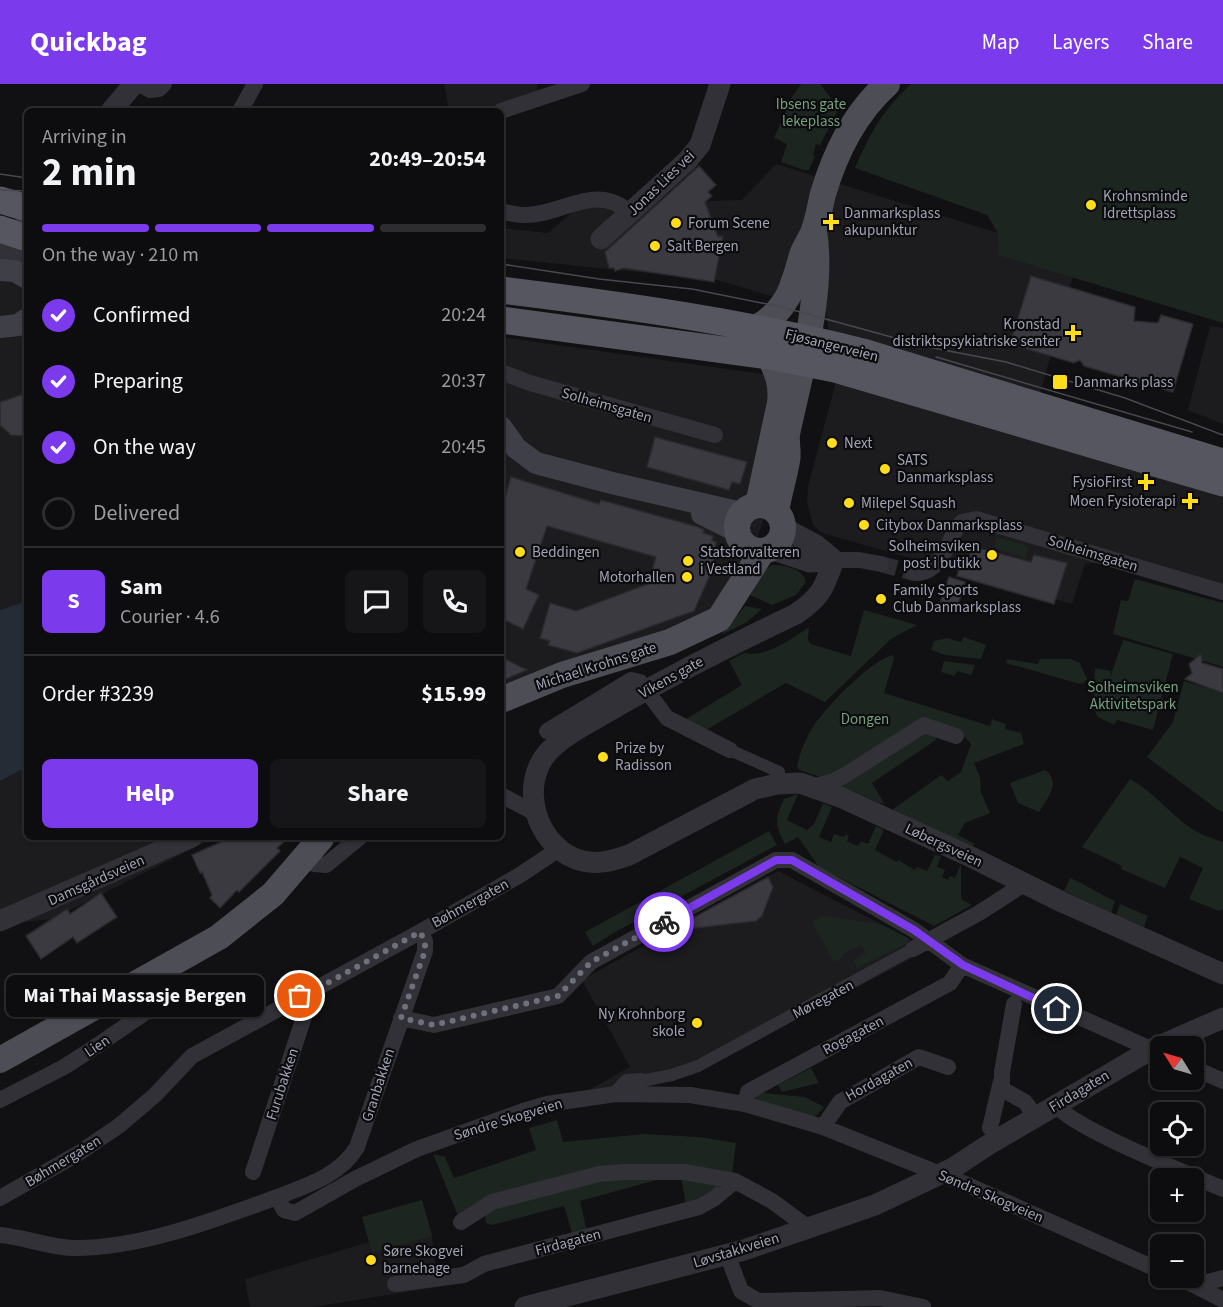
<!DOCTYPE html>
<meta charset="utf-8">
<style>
:root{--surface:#0d0c0e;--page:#161517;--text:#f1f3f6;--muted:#9a9b9e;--line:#2d2c2e;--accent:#7c3aed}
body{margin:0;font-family:"Source Sans 3",sans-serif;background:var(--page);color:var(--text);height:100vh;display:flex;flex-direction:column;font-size:22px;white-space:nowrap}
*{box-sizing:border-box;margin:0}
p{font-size:20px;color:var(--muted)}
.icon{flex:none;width:33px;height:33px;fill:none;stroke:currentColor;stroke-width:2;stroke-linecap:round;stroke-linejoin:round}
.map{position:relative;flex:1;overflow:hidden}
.details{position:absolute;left:24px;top:24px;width:480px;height:732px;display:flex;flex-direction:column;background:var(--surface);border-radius:9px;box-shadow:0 2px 4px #0004,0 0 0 2px var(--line)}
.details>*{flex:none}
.needle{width:39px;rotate:307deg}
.tools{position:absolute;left:1150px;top:952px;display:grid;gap:12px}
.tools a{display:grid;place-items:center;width:54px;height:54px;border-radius:9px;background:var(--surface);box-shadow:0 2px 4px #0004,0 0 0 2px var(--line);font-size:30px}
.pin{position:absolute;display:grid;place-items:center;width:51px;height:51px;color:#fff;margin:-26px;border:3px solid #fff;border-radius:50%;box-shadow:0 2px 6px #0007}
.courier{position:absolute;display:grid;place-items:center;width:60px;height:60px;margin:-30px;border:4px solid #7c3aed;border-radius:50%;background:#fff;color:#222;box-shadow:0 2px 8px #0007}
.bubble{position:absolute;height:42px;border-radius:9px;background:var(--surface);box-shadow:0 2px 4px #0004,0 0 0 2px var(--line);font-size:20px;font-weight:700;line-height:42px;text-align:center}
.summary em{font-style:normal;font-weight:700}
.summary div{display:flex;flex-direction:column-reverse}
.summary{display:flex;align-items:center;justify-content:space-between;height:102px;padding:0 18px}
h1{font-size:39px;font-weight:700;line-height:45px}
.bar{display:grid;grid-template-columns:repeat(4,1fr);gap:9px 6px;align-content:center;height:72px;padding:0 18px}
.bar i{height:8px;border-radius:4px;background:var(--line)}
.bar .current{background:var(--accent)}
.bar p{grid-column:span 4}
.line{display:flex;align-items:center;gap:15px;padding:0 18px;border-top:2px solid var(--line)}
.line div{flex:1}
.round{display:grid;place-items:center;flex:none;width:63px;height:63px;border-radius:9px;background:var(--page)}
ol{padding:0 18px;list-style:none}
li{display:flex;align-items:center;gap:18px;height:66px}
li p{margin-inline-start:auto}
li .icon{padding:6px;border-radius:50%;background:var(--accent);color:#fff;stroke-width:4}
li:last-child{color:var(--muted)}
li i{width:33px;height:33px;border:3px solid var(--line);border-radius:50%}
.primary-button{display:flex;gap:12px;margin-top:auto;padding:12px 18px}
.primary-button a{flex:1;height:69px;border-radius:9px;background:var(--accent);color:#fff;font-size:24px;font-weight:700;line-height:69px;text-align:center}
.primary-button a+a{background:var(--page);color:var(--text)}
header{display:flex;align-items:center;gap:36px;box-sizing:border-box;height:84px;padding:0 30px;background:var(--accent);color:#fff}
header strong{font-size:28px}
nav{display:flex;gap:33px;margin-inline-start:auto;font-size:21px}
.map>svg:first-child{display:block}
.built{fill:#1c1c1f}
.green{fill:#1c251f}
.water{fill:#262c36}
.building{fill:#3a3a40;stroke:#2b2a2e;stroke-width:1.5}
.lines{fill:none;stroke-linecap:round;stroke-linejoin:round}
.minor-tunnel{stroke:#2e2d32;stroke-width:16;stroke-dasharray:16 8;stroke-linecap:butt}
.pedestrian{stroke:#313137;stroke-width:12}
.minor{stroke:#313137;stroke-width:16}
.tertiary{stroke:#313137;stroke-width:21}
.secondary{stroke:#3f3f47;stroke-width:22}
.primary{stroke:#4d4d56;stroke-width:26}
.trunk{stroke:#555660;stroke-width:27}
.tram{stroke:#484850;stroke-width:1.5}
.trunk-bridge{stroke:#555660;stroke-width:27}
.done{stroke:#6e707b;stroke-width:6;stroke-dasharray:0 10.8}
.route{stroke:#7c3aed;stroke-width:8}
.poi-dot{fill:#ffdd1b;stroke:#0c0b0d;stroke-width:2}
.labels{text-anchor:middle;stroke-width:4.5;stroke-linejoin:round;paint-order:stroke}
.park-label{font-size:15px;fill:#75a180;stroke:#0c0b0d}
.street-label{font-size:15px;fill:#a0a3b4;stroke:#0c0b0d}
.poi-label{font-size:15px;fill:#a0a3b4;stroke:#0c0b0d;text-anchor:start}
</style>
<header>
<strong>Quickbag</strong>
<nav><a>Map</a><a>Layers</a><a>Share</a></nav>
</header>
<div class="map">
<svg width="1223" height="1223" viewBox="0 0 1223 1223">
<rect width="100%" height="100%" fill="#111012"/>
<path class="built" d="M 444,0 L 537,0 L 538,10 L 490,27 L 449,27 Z
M 776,80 L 998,149 L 1073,193 L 1027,355 L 1191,402 L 1223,414 L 1223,500 L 1140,475 L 1085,480 L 1072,520 L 822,449 L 813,441 L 807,417 L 808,402 L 836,298 L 826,228 L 717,196 L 501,174 L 501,144 L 548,149 L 582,120 L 742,116 Z
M 0,165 L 27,171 L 27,517 L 0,526 Z
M 1210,242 L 1223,244 L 1223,340 L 1188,326 Z
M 501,253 L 805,296 L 761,443 L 748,478 L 712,532 L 501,623 Z
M 27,683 L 27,753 L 216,753 L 52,835 L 14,839 L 0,845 L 0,697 Z
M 778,787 L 910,855 L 920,870 L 691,991 L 648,1003 L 587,1007 L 630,983 L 582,896 Z
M 422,1116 L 432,1152 L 438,1203 L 313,1223 L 250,1223 L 245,1195 L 369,1158 L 362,1133 Z"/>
<path class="green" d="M 801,0 L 820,0 L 839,24 L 820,61 L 816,60 L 813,71 L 815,72 L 809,86 L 803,86 L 781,78 L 787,60 L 774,54 L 792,13 Z
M 911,0 L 1223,0 L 1223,239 L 999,171 L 998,149 L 987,131 L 855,84 C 871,48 881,28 911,0 Z
M 996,453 L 1028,462 L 1025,474 L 995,464 Z
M 772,481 C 784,481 803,484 806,498 L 796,511 L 772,521 L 750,511 L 764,486 Z
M 1135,495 L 1223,519 L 1223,583 L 1113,550 L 1121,516 L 1128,517 Z
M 745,522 L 762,525 L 747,538 L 721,551 Z
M 864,526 L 917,541 L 891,555 L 825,618 L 786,599 L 706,646 L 686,635 L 742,601 L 729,577 L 744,569 C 766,574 791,555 809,543 L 808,556 L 811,560 L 851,572 Z
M 964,553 L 986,561 L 981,575 L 945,571 L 931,566 L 934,557 L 947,554 L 961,558 Z
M 1123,556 L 1173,570 L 1153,646 L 1117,636 L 1114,641 L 1098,633 L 1093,624 L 1095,584 L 1111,587 L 1110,594 Z
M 893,571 L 894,575 L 884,609 L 990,642 L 992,635 L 1006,640 L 1005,645 L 1021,649 L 1024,660 L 974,679 L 980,693 L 981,708 L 990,729 L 965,739 L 958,751 L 975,760 L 971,763 L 892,726 L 941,691 L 948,697 L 961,688 L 971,660 L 962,650 L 929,634 L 826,695 L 799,686 L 797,682 C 800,669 805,655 813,643 C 825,624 871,576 893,571 Z
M 1007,575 L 1038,580 L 1040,575 L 1071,575 L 1080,579 L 1087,595 L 1084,599 L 1080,600 L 1006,579 Z
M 944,577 L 975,581 L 971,591 L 958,587 L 954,592 L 941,588 Z
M 1184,597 L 1223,609 L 1223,728 L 1218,726 L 1147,673 L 1173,638 Z
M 920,647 L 935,651 L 936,656 L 872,699 L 884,719 L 879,719 L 839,701 Z
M 1045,686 C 1062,698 1047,715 1039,728 L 1018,719 L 1010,699 Z
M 1130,695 C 1156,709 1174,736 1201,750 C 1207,753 1216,755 1223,758 L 1223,825 L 1219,827 L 1189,815 L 1203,784 L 1180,773 L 1165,804 L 1121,785 L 1122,782 L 1082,763 Z
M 798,710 L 787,736 L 807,746 L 814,740 L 823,719 L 832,723 L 819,753 L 831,758 L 834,750 L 844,753 L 846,750 L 849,752 L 847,757 L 858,762 L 861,757 L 868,760 L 876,742 L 884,746 L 875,766 L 897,778 L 898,776 L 915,786 L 917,783 L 927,787 L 935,771 L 941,772 L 937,783 L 945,786 L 942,793 L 948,796 L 950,792 L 955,794 L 961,780 L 961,815 L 972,821 L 934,842 L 819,783 L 798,753 L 785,760 C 774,740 775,735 784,715 Z
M 769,747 L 777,761 L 615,848 L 593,862 L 585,848 Z
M 1070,794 C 1087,801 1099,810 1115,817 L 1111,829 L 1064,807 Z
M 1120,820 L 1148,832 L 1144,843 L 1116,831 Z
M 827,832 L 883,841 L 908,854 L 908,859 L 855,885 L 857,882 L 853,876 L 866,869 L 861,861 L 842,871 L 843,874 L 834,878 L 813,840 L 814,835 Z
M 811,984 L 819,999 L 782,1008 L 778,1001 Z
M 753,1008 L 805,1013 L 824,1023 L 817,1031 L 811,1033 L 751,1013 Z
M 557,1036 L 563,1058 L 644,1050 L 699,1053 L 736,1059 L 732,1091 L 647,1083 L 458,1132 L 433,1070 L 445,1073 L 454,1094 L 536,1066 L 529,1044 Z
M 675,1091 L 580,1117 L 587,1148 L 573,1152 L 564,1122 L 492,1141 L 486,1139 L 484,1126 L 583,1097 Z
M 681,1092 L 720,1102 L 686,1121 Z
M 422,1116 L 432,1152 L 372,1169 L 362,1133 Z"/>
<path class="water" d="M 27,517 L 27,683 L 0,697 L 0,526 Z"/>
<path class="building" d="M 699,82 L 716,101 L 708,108 L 712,112 L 705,118 L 718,153 L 723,152 L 714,198 L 624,184 L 615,187 L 614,184 L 609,184 L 605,168 Z
M 1031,192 L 1135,223 L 1134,237 L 1158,239 L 1161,231 L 1193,240 L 1173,308 L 1084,282 L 1080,276 L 1074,279 L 1010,260 Z
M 27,309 L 27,352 L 11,351 L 0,341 L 0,318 Z
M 655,353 L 747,378 L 740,400 L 732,398 L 729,406 L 647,383 Z
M 511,393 L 599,420 L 601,416 L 698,443 L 704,446 L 703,449 L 713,452 L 712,457 L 716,458 L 713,484 L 694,527 L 577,569 L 548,561 L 550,557 L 540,554 L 550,519 L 576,527 L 648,500 L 656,473 L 547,442 L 526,505 L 539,511 L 523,545 L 501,534 L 501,427 Z
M 978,464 L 1031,478 L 1034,471 L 1067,479 L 1054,520 L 957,492 L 962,477 Z
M 949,493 L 965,498 L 956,527 L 939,522 Z
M 1201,570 L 1202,579 L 1223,585 L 1223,609 L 1185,595 L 1192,589 L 1189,580 Z
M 501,573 L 527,586 L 501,597 Z
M 232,753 L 289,753 L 277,764 L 280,767 L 239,808 L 237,806 L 220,824 L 210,814 L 212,811 L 202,788 L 200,789 L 192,771 Z
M 768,793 L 773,803 L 762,832 L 756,837 L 669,847 Z
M 101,809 L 117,833 L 77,859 L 73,853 L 41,875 L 26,852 L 67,825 L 70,830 Z"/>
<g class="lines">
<path class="minor-tunnel" d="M 881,480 L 914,489"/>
<path class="pedestrian" d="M 730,666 L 779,688
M 641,997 L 672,991 L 698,982 L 913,865"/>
<path class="minor" d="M 139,0 L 150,6 L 159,5 L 164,0
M 240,27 L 255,0
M 501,27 L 582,0
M 501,127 C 508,129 516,131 524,131 C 561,132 596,97 630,129
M 501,288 L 530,299 L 715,351
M 834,476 L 859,476 L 881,480
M 914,489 C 939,490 947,462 957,443 L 962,438 L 976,435 L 1223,508
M 547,647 L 631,596 L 640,598 L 667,634 L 730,666
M 812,703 L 834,697 L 847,690 L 924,641 L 956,652
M 501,711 L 535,729
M 302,776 L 314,780 L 326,781 L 360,753
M 913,865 L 979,829 L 1024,800
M 1014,920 L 1002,988 L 1002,1005 L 1025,1018 L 1036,1033
M 401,934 L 434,941 L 558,912 L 591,878 L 776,776 L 792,776 L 914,846 L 962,881 L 1160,969
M 1194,984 L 1223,997
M 616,1010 L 627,998 L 641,997
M 0,1016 L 64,983 L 98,961 L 156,921 L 167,906 L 158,888
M 745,1020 L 748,1008 L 755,1004 L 950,899 L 962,881
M 1056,1021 C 1074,1045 1190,1090 1223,1105
M 823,1043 L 840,1018 L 919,973 L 948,983
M 990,1044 L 1001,997
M 253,1088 L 306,927 L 304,912
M 277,1113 C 306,1102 341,1091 357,1063 L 425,867 L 425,857 L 420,848
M 0,1114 L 79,1069 L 120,1041 L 155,1011 L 192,972 L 420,848 L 520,791 L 559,765
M 461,1138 L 492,1118 L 599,1090 L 624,1088 L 684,1088 L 735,1097
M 0,1151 C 24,1153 48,1163 72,1164 C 139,1165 214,1136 277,1113 L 284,1126 L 295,1129 L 355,1095 L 417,1065 L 523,1027 L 547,1020 L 616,1010 L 690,1011 L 745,1020 L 823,1043 L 970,1102 L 1161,1187
M 727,1170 L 741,1207 L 758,1217 L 880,1214 L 923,1223
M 1180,1194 L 1223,1216
M 395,1200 L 464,1191 L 484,1180 L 699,1123 L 715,1114 L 735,1097 L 772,1117 L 807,1143
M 1196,1201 L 1223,1194"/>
<path class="tertiary" d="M 111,27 L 134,0
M 601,155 L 687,77 L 700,61 L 720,0
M 0,177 L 25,140
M 24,191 L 25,141
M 784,444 L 816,461 L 834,476
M 771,465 L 810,478 L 834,476
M 834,476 C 824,504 821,513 796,530 C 733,560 672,591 611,626 C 591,638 567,649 550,666 C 518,699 535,759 576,775 C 594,782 612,777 629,771 L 755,705 L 777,700 L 800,699 L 840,713 L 971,773 L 1062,818 L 1223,890
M 0,837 L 192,753
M 525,1223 L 744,1166 L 875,1121 L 953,1084 L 988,1061 L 1152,965 L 1223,934"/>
<path class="secondary" d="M 0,186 L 15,187 L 27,194
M 0,243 L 18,241 L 27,235
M 501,343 L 516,364 L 536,379 L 612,399 L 741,429
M 702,430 L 736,447"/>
<path class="primary" d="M 758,243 C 788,225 793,203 802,171 C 805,162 811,155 814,146 C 818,135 820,122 823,110 C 835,69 855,29 887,0
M737 444a23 23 0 1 1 46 0a23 23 0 1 1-46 0Z
M 758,421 L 780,319 C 782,301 778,289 769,272
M 776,427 C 779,410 784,394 787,377 C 789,368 786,359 787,350 C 800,288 824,209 814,147
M 501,616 L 562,591 L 670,558 L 719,535 L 762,468
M 0,976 L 219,853 L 273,810 L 322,753"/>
<path class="trunk" d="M 0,116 L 27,124
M 501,206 C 623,221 744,238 863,268 L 1223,378
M 501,236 L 769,272 L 835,285 L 1223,399"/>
<path class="tram" d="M 0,90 L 27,94
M 0,106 L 27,107
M 501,180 L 599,195 L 692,205 L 782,223 L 928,263 L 1006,278 L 1125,314 L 1223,351
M 936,273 L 1192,348"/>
<path class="trunk-bridge" d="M 0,145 L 27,154"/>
</g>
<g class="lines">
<path class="done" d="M 300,912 L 304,912 L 420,848 L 425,857 L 425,867 L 401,934 L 434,941 L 558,912 L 591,878 L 664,838"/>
<path class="route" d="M 664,838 L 776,776 L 792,776 L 914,846 L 963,881 L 1057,925"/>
</g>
<g class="poi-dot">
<circle cx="1091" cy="121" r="6"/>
<path d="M828 129h6v6h6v6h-6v6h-6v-6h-6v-6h6z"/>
<circle cx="676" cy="139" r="6"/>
<circle cx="655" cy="162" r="6"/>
<path d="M1070 240h6v6h6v6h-6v6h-6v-6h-6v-6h6z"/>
<rect x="1052" y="290" width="16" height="16" rx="3"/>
<circle cx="832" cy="359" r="6"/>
<circle cx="885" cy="385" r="6"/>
<path d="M1143 389h6v6h6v6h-6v6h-6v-6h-6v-6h6z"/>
<path d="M1187 408h6v6h6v6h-6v6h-6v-6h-6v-6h6z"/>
<circle cx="849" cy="419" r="6"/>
<circle cx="864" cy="441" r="6"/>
<circle cx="520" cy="468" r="6"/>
<circle cx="992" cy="471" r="6"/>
<circle cx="688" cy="477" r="6"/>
<circle cx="687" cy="493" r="6"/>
<circle cx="881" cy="515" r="6"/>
<circle cx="603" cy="673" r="6"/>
<circle cx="697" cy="939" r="6"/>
<circle cx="371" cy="1176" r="6"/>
</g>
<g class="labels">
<g class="park-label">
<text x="811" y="25">Ibsens gate<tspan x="811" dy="17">lekeplass</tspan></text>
<text x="1133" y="608">Solheimsviken<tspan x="1133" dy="17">Aktivitetspark</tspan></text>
<text x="865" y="640">Dongen</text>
</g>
<g class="street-label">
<text transform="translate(661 99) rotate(-44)" y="5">Jonas Lies vei</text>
<text transform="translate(832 261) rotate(14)" y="5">Fjøsangerveien</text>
<text transform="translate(607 321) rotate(16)" y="5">Solheimsgaten</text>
<text transform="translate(1093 469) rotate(17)" y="5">Solheimsgaten</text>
<text transform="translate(596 582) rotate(-18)" y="5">Michael Krohns gate</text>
<text transform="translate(671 593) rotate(-29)" y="5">Vikens gate</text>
<text transform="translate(944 761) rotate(25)" y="5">Løbergsveien</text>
<text transform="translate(96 796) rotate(-24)" y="5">Damsgårdsveien</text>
<text transform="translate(470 819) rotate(-29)" y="5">Bøhmergaten</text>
<text transform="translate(823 915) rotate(-28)" y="5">Møregaten</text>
<text transform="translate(853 951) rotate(-28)" y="5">Rogagaten</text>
<text transform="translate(97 962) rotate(-34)" y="5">Lien</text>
<text transform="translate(879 995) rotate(-29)" y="5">Hordagaten</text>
<text transform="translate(282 1000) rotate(-72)" y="5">Furubakken</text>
<text transform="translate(378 1001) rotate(-72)" y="5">Granbakken</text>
<text transform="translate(1079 1007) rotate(-31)" y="5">Firdagaten</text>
<text transform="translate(508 1035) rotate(-17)" y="5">Søndre Skogveien</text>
<text transform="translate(63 1077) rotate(-31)" y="5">Bøhmergaten</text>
<text transform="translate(991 1112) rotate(23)" y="5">Søndre Skogveien</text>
<text transform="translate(568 1158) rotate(-15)" y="5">Firdagaten</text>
<text transform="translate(736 1166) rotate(-17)" y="5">Løvstakkveien</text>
</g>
<g class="poi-label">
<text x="1103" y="117">Krohnsminde<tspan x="1103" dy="17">Idrettsplass</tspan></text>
<text x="844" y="134">Danmarksplass<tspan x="844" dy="17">akupunktur</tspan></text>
<text x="688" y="144">Forum Scene</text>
<text x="667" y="167">Salt Bergen</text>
<text x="1060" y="245" text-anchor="end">Kronstad<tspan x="1060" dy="17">distriktspsykiatriske senter</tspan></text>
<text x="1074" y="303">Danmarks plass</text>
<text x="844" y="364">Next</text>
<text x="897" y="381">SATS<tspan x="897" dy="17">Danmarksplass</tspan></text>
<text x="1132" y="403" text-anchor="end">FysioFirst</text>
<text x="1176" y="422" text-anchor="end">Moen Fysioterapi</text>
<text x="861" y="424">Milepel Squash</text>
<text x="876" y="446">Citybox Danmarksplass</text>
<text x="980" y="467" text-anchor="end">Solheimsviken<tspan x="980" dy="17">post i butikk</tspan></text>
<text x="532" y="473">Beddingen</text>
<text x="700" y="473">Statsforvalteren<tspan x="700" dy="17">i Vestland</tspan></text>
<text x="675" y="498" text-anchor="end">Motorhallen</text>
<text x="893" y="511">Family Sports<tspan x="893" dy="17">Club Danmarksplass</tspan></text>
<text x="615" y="669">Prize by<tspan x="615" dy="17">Radisson</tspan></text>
<text x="685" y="935" text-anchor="end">Ny Krohnborg<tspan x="685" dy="17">skole</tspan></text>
<text x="383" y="1172">Søre Skogvei<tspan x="383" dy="17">barnehage</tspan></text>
</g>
</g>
</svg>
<div class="tools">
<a><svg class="needle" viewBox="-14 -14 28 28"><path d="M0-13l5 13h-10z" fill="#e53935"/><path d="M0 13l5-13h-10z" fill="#9a9b9e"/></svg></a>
<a><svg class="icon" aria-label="locate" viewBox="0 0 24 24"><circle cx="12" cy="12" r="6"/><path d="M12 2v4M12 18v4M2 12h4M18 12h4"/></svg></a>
<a>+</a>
<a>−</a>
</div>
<div class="pin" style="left:300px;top:912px;background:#ea580c"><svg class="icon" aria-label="bag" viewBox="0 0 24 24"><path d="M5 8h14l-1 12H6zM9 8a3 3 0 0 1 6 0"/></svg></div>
<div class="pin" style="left:1057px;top:925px;background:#1f2937"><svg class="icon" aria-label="home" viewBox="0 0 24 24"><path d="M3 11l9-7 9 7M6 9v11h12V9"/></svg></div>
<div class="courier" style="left:664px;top:838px"><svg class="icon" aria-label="bike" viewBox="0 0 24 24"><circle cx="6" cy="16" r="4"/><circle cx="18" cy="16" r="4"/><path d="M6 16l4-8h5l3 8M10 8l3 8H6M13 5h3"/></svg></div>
<div class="bubble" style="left:6px;top:891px;width:258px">Mai Thai Massasje Bergen</div>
<section class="details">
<div class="summary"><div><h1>2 min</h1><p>Arriving in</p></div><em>20:49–20:54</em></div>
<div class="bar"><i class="current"></i><i class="current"></i><i class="current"></i><i></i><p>On the way · 210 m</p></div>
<ol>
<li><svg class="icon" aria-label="check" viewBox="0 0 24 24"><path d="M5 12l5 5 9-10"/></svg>Confirmed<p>20:24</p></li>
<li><svg class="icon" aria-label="check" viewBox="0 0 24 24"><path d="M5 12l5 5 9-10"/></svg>Preparing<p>20:37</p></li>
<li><svg class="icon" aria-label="check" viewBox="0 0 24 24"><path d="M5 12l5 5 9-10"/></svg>On the way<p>20:45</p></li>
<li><i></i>Delivered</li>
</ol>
<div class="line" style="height:108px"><b class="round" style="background:var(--accent);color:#fff">S</b><div><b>Sam</b><p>Courier · 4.6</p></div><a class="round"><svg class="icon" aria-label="chat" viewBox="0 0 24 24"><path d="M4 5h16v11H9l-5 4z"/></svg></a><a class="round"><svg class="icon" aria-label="phone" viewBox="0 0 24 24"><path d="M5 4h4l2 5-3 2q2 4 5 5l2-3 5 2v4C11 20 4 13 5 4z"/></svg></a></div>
<div class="line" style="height:78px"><div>Order #3239</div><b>$15.99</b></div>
<div class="primary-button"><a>Help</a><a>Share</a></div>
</section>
</div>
